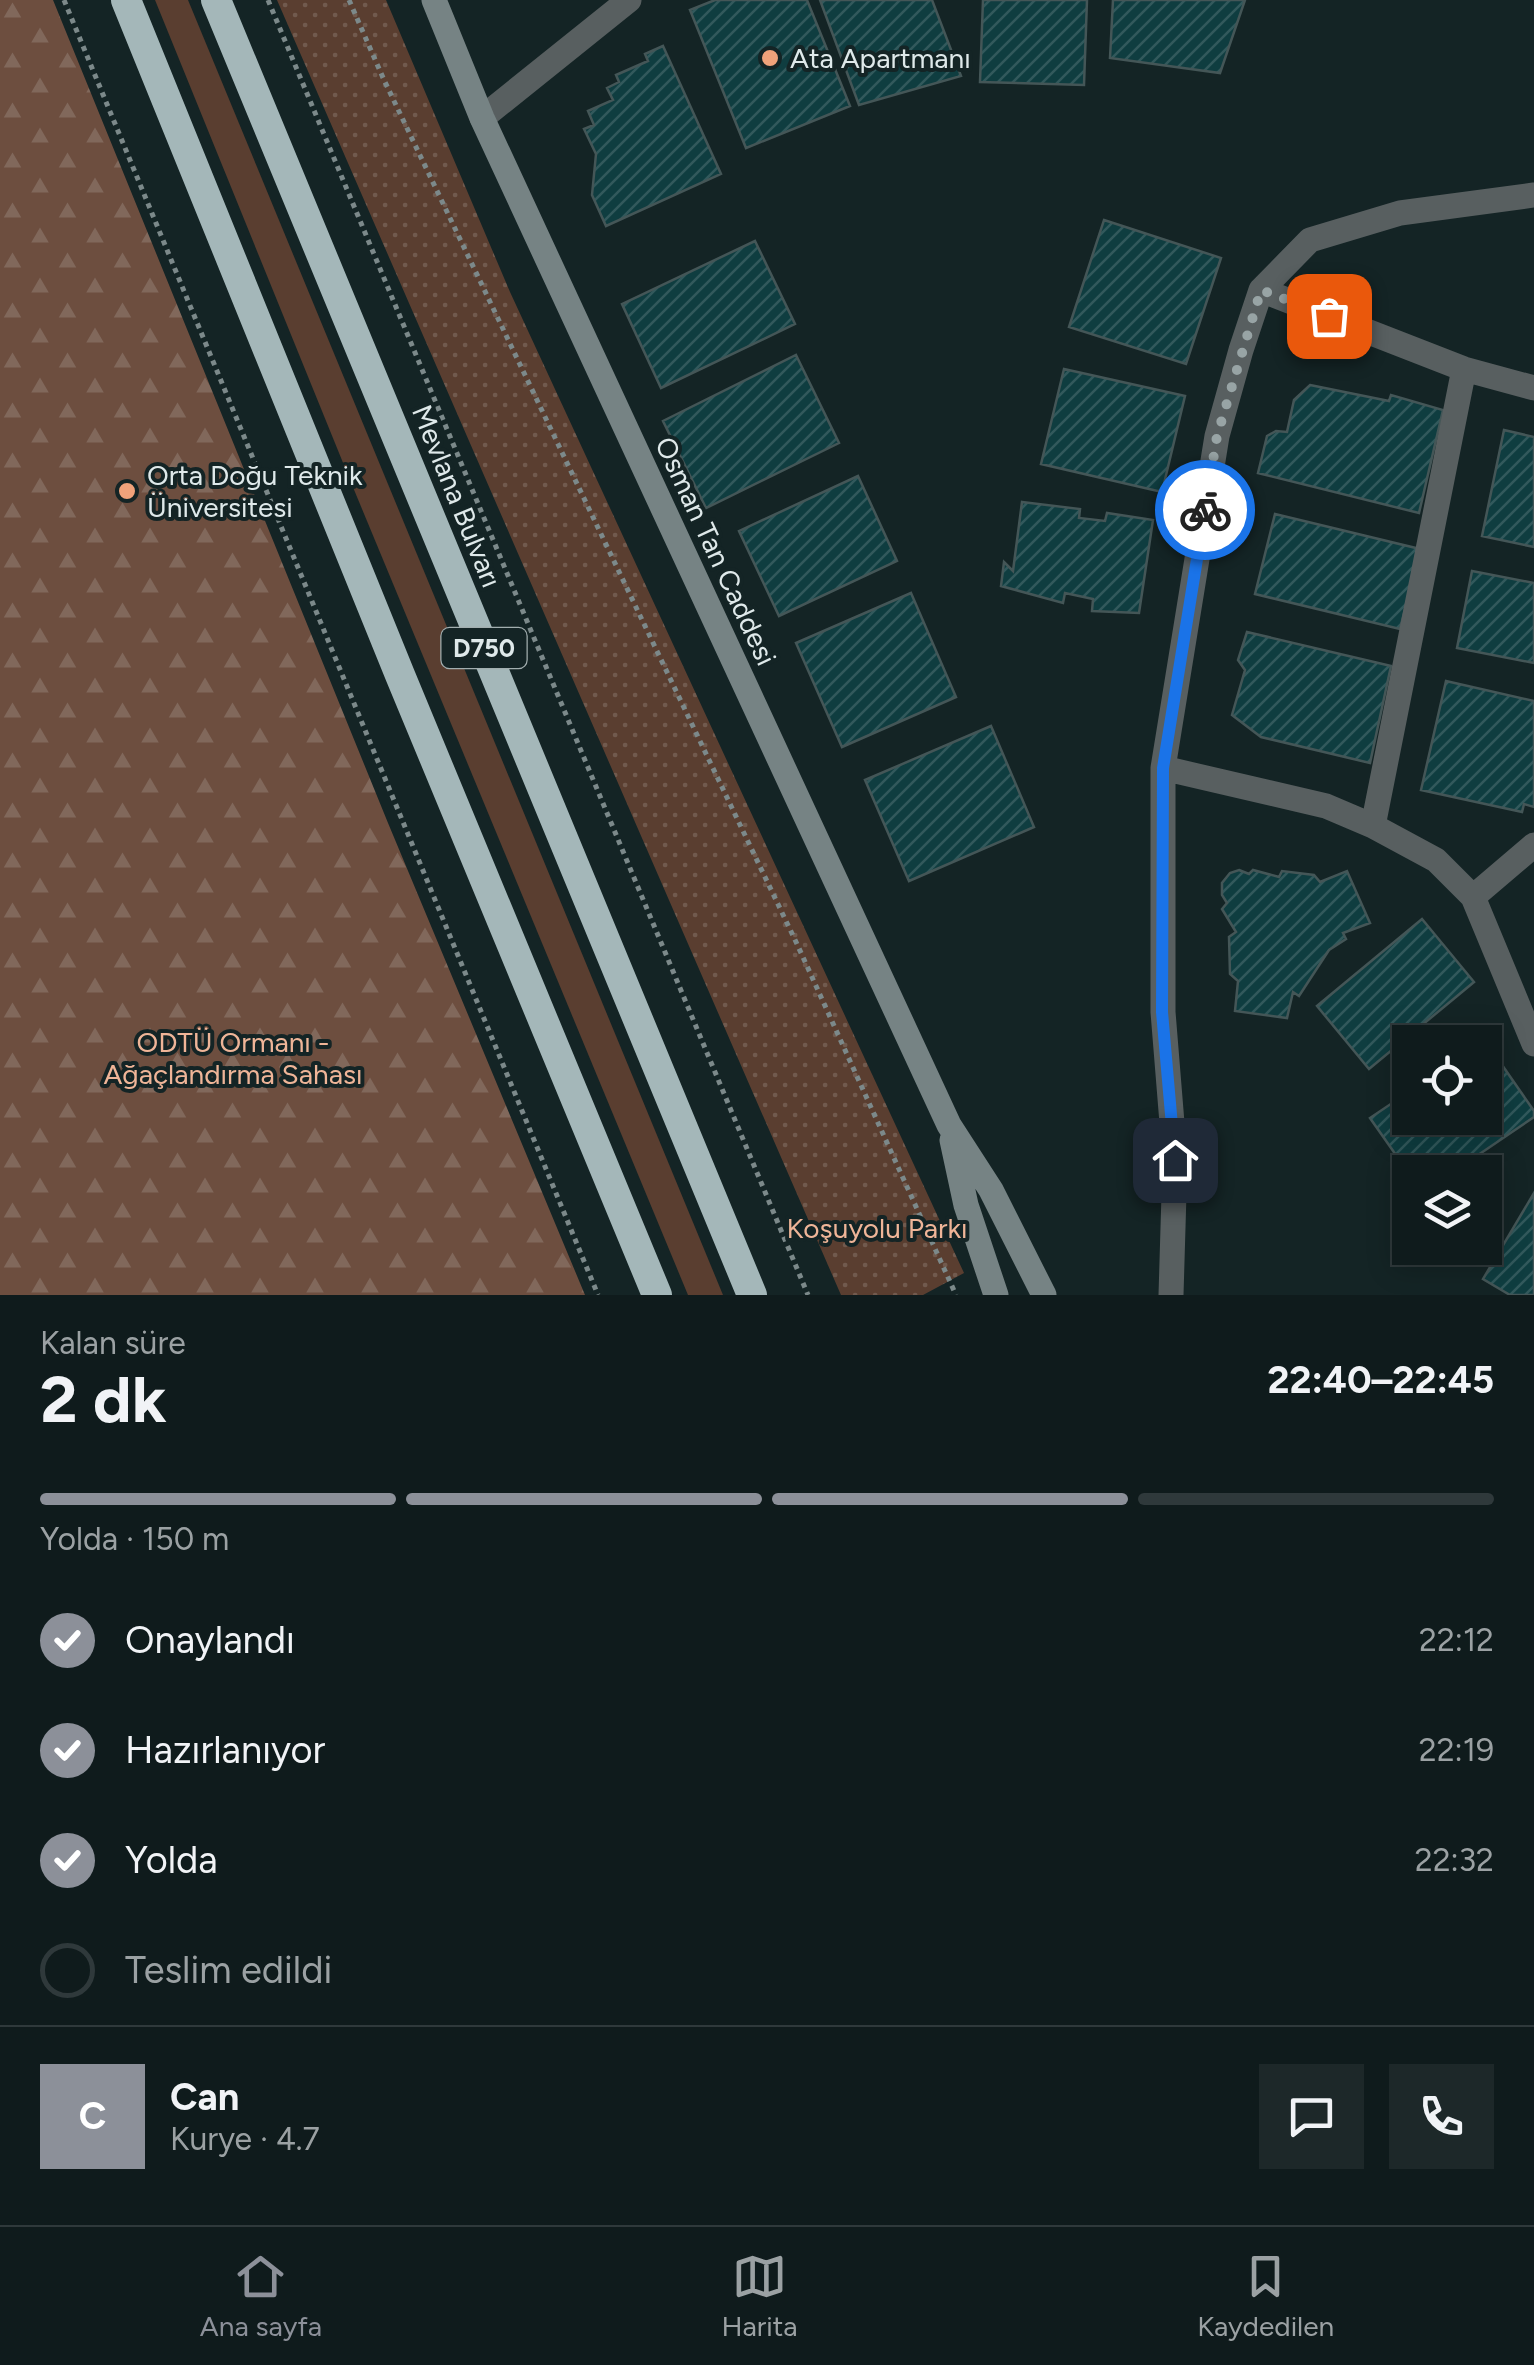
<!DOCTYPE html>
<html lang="tr">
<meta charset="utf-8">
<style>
:root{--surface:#0f1b1c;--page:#1d2829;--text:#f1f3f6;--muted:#9ba1a3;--line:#2f393b;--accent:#8c9099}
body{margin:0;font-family:Figtree,sans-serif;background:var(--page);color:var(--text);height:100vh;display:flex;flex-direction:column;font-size:38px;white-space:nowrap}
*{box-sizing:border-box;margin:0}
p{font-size:32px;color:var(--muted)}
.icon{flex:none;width:55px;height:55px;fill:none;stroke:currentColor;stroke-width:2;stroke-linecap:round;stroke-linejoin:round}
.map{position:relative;height:1295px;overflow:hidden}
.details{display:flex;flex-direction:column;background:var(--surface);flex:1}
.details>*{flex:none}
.fabs{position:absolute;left:1392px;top:1025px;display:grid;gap:20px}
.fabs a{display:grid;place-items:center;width:110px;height:110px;border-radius:0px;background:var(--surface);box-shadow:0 5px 25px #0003,0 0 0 2px var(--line);font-size:50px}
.pin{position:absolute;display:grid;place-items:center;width:85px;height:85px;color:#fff;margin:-42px;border-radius:20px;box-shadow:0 5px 15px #0006}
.courier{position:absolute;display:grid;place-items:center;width:100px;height:100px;margin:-50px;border:8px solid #1a73e8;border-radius:50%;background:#fff;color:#222;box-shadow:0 2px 12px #0007}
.summary em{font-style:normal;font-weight:700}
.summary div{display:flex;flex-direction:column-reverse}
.summary{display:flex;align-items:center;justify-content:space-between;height:170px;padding:0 40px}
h1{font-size:65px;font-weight:700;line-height:75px}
.bar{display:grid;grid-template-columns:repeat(4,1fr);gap:15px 10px;align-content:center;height:120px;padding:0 40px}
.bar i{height:12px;border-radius:8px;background:var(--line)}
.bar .active{background:var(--accent)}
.bar p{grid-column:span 4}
.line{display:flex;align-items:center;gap:25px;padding:0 40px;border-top:2px solid var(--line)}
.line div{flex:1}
.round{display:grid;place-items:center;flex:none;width:105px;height:105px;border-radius:0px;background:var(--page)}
ol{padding:0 40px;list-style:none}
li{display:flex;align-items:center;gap:30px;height:110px}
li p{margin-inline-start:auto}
li .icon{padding:10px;border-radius:50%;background:var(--accent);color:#fff;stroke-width:4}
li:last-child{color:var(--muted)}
li i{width:55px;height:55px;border:5px solid var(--line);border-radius:50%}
.tab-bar{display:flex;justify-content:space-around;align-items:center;height:140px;border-top:2px solid var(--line);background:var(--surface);font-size:28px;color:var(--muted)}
.tab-bar a{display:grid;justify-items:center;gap:5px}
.tab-bar .active{color:var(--accent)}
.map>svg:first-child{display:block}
.grass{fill:url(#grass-dots)}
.forest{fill:url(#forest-firs)}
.garden{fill:#5a3e30}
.building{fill:url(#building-hatch);stroke:#445657;stroke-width:2.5}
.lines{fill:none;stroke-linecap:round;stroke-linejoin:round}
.path{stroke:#7c898a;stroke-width:5;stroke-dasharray:5 5;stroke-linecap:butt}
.street{stroke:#585f60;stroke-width:25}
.secondary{stroke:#768384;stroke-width:25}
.highway{stroke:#a4b7b9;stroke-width:30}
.done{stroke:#98a4a5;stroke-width:10;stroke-dasharray:0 18}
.route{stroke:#1a73e8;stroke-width:12}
.poi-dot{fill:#f0a27a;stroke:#142425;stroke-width:4}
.labels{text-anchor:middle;stroke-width:8;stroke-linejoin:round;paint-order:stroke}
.shield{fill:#142425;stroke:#a2aeaf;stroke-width:2.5}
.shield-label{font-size:25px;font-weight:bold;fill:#dfe9ea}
.poi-label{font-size:28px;fill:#dfe9ea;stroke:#142425;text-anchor:start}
.street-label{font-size:28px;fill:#dfe9ea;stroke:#142425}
.park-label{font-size:28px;fill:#efb598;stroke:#142425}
</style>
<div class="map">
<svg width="1534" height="1295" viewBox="0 0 1534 1295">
<defs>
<pattern id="grass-dots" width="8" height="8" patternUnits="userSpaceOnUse" patternTransform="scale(2.5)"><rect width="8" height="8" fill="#5a3e30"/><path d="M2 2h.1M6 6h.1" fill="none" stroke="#715a4e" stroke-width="1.8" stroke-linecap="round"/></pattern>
<pattern id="forest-firs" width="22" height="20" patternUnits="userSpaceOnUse" patternTransform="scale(2.5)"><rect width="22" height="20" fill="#6d4e3f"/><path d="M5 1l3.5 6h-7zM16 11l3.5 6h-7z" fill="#81685b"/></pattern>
<pattern id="building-hatch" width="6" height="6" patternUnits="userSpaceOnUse" patternTransform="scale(2.5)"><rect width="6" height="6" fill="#0f3d40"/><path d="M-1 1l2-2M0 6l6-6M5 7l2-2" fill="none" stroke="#32595c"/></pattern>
</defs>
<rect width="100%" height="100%" fill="#142425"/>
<path class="grass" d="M 277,0 L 386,0 L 510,292 L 964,1273 L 923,1295 L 841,1295 Z"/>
<path class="forest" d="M 0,0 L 53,0 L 388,823 L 585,1295 L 0,1295 Z"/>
<path class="garden" d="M 155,0 L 188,0 L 723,1295 L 688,1295 L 350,480 Z"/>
<path class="building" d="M 715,0 L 807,0 L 850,106 L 746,148 L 690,10 Z
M 820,0 L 932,0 L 961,76 L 859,105 Z
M 983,0 L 1087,0 L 1084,85 L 980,82 Z
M 1113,0 L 1245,0 L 1220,73 L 1110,58 Z
M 663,46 L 721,174 L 606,226 L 592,195 L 596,154 L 584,129 L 594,125 L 588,111 L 613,100 L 607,88 L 619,82 L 616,75 L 648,61 L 645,54 Z
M 1104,220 L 1221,258 L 1186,364 L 1069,327 Z
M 755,241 L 795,324 L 661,388 L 622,304 Z
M 796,355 L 839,443 L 706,508 L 663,421 Z
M 1064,369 L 1185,396 L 1162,492 L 1041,464 Z
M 1310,385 L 1389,401 L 1391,395 L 1443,410 L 1419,513 L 1258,473 L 1267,436 L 1276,431 L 1287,432 L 1294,400 Z
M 1504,430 L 1534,437 L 1534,547 L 1482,536 Z
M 858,476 L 897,561 L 779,616 L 739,531 Z
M 1022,502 L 1080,509 L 1079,518 L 1105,521 L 1107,513 L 1153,520 L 1139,613 L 1092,611 L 1093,599 L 1065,593 L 1063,603 L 1001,586 L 1004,562 L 1013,571 Z
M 1275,514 L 1420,549 L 1400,629 L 1255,594 Z
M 1472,571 L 1534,583 L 1534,663 L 1457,648 Z
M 911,593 L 956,697 L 842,747 L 796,643 Z
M 1247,632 L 1391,666 L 1370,763 L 1261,737 L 1232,715 L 1245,670 L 1238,660 Z
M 1446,681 L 1534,701 L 1534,807 L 1524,804 L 1522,812 L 1421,790 Z
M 991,726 L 1034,827 L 909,881 L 865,780 Z
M 1239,870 L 1249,874 L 1253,870 L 1279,877 L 1282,871 L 1314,875 L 1320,882 L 1347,871 L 1370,923 L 1343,933 L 1346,939 L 1329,950 L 1299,996 L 1293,992 L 1287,1018 L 1235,1011 L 1238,981 L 1230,974 L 1229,937 L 1236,932 L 1222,909 L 1227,903 L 1222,895 L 1222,883 L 1230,873 Z
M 1422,919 L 1474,982 L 1369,1069 L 1317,1006 Z
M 1484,1039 L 1534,1111 L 1534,1117 L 1453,1172 L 1410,1172 L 1410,1175 L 1370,1118 L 1410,1091 L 1410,1118 L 1485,1118 L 1485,1042 L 1480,1042 Z
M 1534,1193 L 1534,1295 L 1510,1295 L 1483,1279 Z"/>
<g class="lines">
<path class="path" d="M 64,0 L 598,1295
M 268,0 L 808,1295
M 349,0 L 384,80 L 797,944 L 956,1295"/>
<path class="street" d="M 482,118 L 629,0
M 1261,290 L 1464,369 L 1534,388
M 1163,768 L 1326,806 L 1373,826 L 1436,860 L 1473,897 L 1534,1044
M 1373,826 L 1464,369
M 1473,897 L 1534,845
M 1171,1295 L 1175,1160 L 1163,1012 L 1163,768 L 1217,436 L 1241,350 L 1261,290 L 1310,240 L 1400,213 L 1534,195"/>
<path class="secondary" d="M 434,0 L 482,118 L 949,1125 L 991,1190 L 1044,1295
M 952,1140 L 966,1205 L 996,1295"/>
<path class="highway" d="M 126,0 L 400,675 L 657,1295
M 216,0 L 752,1295"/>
</g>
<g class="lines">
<path class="done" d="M 1205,510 L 1217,436 L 1261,290 L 1329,316"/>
<path class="route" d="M 1175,1160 L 1162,1012 L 1163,768 L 1205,510"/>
</g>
<g class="poi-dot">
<circle cx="770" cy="58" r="10"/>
<circle cx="127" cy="491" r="10"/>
</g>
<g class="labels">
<rect class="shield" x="441.5" y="628" width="85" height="40" rx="8"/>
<g class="shield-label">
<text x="484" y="657">D750</text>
</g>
<g class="poi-label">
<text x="790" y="68">Ata Apartmanı</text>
<text x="147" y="485">Orta Doğu Teknik<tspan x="147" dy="32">Üniversitesi</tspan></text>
</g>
<g class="street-label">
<text transform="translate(457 496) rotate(68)" y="10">Mevlana Bulvarı</text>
<text transform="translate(716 551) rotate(65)" y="10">Osman Tan Caddesi</text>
</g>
<g class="park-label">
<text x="233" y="1052">ODTÜ Ormanı -<tspan x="233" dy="32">Ağaçlandırma Sahası</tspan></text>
<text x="877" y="1238">Koşuyolu Parkı</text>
</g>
</g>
</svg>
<div class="fabs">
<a><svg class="icon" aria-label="locate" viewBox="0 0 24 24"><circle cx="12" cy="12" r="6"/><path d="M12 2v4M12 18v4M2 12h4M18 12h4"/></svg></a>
<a><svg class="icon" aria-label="layers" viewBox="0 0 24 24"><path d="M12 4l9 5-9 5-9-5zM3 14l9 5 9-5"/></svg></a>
</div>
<div class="pin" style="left:1329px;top:316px;background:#ea580c"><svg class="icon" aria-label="bag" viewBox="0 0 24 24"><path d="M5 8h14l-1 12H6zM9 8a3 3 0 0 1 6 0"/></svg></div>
<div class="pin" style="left:1175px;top:1160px;background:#1f2937"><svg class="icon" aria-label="home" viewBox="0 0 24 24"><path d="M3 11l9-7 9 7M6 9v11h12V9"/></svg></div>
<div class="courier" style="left:1205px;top:510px"><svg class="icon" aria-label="bike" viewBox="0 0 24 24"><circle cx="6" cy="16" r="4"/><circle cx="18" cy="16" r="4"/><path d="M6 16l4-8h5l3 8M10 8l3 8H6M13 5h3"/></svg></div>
</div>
<section class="details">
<div class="summary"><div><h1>2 dk</h1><p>Kalan süre</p></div><em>22:40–22:45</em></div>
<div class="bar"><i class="active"></i><i class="active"></i><i class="active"></i><i></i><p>Yolda · 150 m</p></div>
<ol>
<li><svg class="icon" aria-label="check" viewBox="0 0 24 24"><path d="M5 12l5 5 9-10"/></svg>Onaylandı<p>22:12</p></li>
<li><svg class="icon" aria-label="check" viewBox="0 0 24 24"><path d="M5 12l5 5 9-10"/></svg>Hazırlanıyor<p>22:19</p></li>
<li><svg class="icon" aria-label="check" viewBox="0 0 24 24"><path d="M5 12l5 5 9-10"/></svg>Yolda<p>22:32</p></li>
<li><i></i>Teslim edildi</li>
</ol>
<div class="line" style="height:180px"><b class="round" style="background:var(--accent);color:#fff">C</b><div><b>Can</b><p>Kurye · 4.7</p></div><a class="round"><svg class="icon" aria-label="chat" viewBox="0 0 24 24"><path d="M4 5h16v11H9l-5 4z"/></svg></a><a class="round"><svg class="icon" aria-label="phone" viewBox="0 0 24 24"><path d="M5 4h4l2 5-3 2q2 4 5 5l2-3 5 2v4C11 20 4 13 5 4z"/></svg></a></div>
</section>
<nav class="tab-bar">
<a class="active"><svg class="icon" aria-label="home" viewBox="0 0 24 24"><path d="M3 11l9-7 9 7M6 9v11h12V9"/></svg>Ana sayfa</a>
<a><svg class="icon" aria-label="map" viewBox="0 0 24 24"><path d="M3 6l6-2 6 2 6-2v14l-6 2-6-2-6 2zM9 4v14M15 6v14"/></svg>Harita</a>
<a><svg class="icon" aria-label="saved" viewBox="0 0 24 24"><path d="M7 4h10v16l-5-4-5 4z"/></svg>Kaydedilen</a>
</nav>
